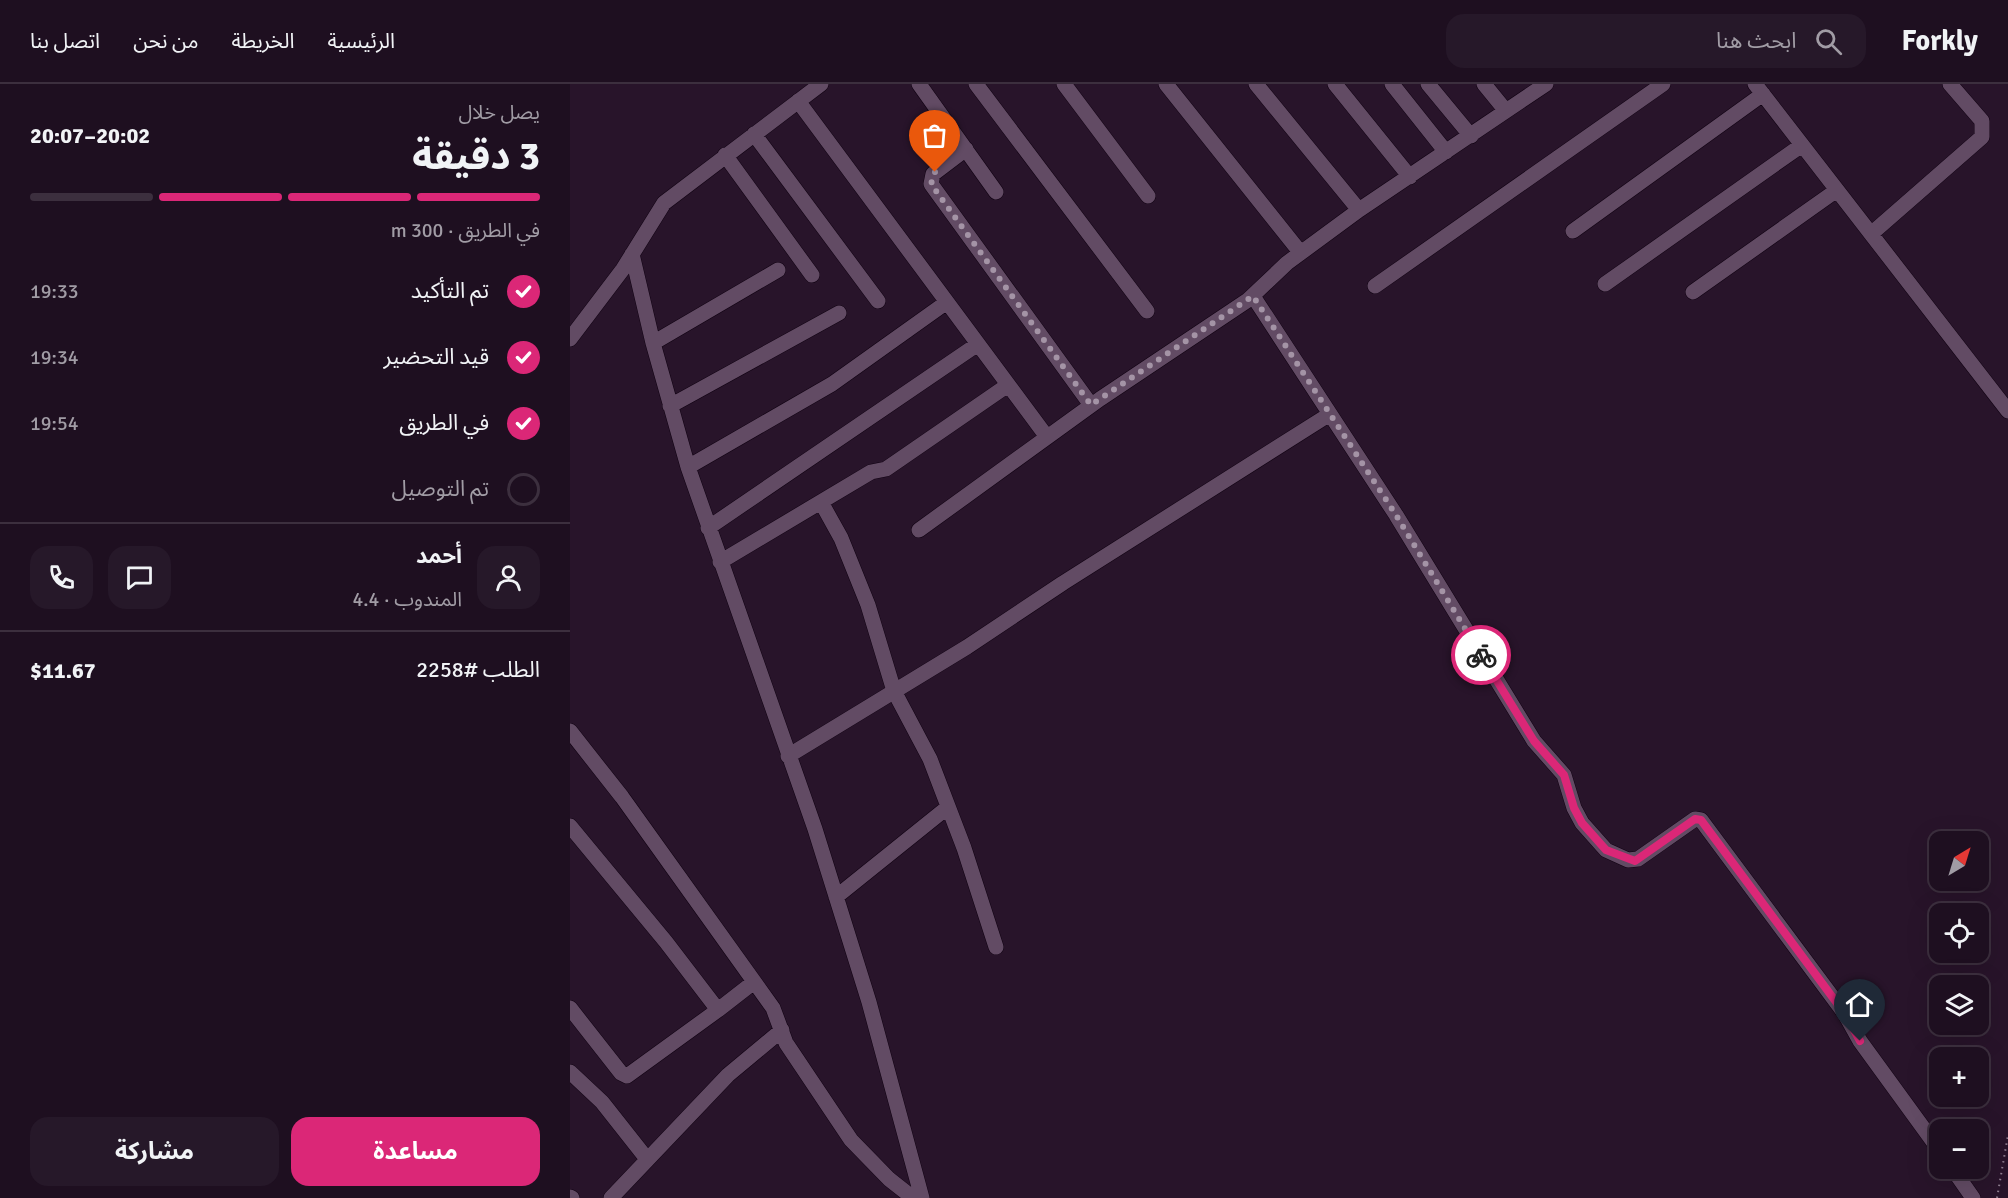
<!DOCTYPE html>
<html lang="ar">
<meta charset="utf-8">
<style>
:root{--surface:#1e0f20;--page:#261829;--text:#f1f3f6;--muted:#a19ca5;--line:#3c2f3e;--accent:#db2777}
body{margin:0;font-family:Signika,"Noto Sans Arabic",sans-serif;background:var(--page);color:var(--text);direction:rtl;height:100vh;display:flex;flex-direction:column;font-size:22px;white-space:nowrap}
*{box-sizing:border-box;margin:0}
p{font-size:20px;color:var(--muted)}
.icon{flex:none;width:33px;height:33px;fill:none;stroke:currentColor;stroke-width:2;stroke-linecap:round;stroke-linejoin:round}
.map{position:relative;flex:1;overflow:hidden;direction:ltr}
.drawer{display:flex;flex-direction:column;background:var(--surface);width:570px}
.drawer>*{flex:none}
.needle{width:39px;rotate:38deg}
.fabs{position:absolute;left:1359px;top:747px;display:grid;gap:12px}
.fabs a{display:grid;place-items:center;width:60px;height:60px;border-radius:12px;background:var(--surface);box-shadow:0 6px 24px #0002,0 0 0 2px var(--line);font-size:30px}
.pin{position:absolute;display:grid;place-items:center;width:51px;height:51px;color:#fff;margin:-62px -26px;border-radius:50% 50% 50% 0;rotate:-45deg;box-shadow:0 0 6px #0007}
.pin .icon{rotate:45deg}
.courier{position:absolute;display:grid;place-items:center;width:60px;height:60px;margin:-30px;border:4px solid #db2777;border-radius:50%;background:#fff;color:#222;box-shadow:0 2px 8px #0007}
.headline em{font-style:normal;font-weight:700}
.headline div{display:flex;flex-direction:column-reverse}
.headline{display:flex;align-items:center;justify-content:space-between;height:102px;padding:0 30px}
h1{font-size:39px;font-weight:700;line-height:45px}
.bar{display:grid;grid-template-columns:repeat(4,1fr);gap:9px 6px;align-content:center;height:72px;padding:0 30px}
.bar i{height:8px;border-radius:4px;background:var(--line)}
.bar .selected{background:var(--accent)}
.bar p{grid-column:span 4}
.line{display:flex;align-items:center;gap:15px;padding:0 30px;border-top:2px solid var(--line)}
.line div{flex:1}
.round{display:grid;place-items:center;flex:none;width:63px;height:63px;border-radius:18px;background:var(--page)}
ol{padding:0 30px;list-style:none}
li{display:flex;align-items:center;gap:18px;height:66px}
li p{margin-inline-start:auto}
li .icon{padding:6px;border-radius:50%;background:var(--accent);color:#fff;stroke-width:4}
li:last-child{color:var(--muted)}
li i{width:33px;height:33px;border:3px solid var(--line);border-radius:50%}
.primary-button{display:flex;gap:12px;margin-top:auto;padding:12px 30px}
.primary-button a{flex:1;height:69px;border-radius:18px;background:var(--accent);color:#fff;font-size:24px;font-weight:700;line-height:69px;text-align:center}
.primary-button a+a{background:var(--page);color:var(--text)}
header{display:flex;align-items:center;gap:36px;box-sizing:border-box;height:84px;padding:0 30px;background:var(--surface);border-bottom:2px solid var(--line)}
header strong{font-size:28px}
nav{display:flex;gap:33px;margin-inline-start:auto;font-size:21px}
.search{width:420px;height:54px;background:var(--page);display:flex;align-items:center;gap:15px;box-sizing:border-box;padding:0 21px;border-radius:18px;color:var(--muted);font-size:22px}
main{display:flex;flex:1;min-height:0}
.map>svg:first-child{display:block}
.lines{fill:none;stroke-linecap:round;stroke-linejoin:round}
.minor-casing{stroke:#100212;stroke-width:16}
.path{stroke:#8f7e90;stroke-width:2;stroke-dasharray:1.5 4.5;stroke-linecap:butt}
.minor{stroke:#624b64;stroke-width:15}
.done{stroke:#a494a6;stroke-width:6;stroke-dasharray:0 10.8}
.route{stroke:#db2777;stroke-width:8}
</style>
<header>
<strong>Forkly</strong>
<div class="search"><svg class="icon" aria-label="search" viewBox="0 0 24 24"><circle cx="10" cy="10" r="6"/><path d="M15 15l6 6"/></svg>ابحث هنا</div>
<nav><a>الرئيسية</a><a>الخريطة</a><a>من نحن</a><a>اتصل بنا</a></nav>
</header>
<main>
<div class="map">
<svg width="1438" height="1114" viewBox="0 0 1438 1114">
<rect width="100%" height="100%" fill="#28142a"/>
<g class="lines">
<defs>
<path id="minor" d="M 349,0 L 426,108
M 406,0 L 577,227
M 494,0 L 578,112
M 596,0 L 730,168
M 686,0 L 789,126
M 765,0 L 840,93
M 822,0 L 876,68
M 858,0 L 901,52
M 914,0 L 936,27
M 1185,0 L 1438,327
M 228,17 L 477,353
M 184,50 L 308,217
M 396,65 L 363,90 L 361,100 L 521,321
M 155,71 L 242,191
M 1003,147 L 1193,10
M 1301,150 L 1412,53 L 1412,37 L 1380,0
M 62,170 L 83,259 L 118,383 L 245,745 L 299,918 L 352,1114
M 1035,200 L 1232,61
M 805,202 L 1093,0
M 1123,208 L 1267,106
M 683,212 L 826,431 L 964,657 L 994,691 L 1004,724 L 1012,739 L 1036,766 L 1058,776 L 1068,775 L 1125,735 L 1131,736 L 1275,930 L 1290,957 L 1370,1067
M 0,255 L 53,185 L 94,119 L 251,0
M 83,259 L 208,186
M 100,322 L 269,229
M 118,383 L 262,300 L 377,218
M 251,418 L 271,454 L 298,521 L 324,607 L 360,675 L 394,764 L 426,863
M 138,444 L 408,260
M 349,446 L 530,315 L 678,216 L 717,179 L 789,126 L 976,0
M 150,478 L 301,388 L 316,385 L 438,301
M 0,647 L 52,713 L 203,924 L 216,959 L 281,1056 L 319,1095 L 343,1114
M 218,672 L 397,563 L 493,499 L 760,330
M 0,742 L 96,858 L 148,926 L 184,898
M 266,813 L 378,723
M 0,924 L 51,989 L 57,992 L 148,926
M 0,988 L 32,1018 L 77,1075
M 1382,1084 L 1403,1114
M 0,1113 L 2,1114
M 41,1114 L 158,991 L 212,946"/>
</defs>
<use href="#minor" class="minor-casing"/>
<path class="path" d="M 1427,1114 L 1438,1051"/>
<use href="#minor" class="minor"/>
</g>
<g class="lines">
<path class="done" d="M 365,88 L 361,100 L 521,321 L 683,212 L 826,431 L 911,571"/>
<path class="route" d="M 911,571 L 964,657 L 994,691 L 1004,724 L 1012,739 L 1036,766 L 1065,777 L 1125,735 L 1131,736 L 1275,930 L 1290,957"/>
</g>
</svg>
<div class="fabs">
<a><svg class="needle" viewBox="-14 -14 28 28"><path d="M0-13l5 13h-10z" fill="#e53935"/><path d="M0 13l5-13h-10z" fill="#a19ca5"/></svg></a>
<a><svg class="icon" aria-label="locate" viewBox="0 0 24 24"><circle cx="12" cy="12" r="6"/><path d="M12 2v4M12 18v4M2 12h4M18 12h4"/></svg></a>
<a><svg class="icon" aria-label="layers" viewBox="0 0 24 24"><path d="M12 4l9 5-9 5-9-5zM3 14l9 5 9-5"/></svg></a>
<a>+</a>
<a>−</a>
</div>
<div class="pin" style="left:365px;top:88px;background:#ea580c"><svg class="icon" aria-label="bag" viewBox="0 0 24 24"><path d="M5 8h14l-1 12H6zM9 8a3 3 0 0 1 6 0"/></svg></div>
<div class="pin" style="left:1290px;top:957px;background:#1f2937"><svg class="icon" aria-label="home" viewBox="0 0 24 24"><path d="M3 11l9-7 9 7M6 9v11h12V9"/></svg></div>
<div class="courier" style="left:911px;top:571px"><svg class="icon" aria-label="bike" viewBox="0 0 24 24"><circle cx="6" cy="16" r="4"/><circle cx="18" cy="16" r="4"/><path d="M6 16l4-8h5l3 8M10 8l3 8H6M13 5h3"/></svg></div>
</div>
<section class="drawer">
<div class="headline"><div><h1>3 دقيقة</h1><p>يصل خلال</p></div><em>20:02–20:07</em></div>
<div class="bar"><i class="selected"></i><i class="selected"></i><i class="selected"></i><i></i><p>في الطريق · 300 m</p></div>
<ol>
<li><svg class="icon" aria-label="check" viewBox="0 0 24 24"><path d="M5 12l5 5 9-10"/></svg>تم التأكيد<p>19:33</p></li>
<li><svg class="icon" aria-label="check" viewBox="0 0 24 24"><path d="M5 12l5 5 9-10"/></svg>قيد التحضير<p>19:34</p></li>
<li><svg class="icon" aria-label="check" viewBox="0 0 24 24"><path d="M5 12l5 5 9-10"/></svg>في الطريق<p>19:54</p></li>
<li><i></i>تم التوصيل</li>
</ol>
<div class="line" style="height:108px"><a class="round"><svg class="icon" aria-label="person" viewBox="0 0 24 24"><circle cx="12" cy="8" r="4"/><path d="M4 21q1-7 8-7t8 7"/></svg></a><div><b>أحمد</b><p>المندوب · 4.4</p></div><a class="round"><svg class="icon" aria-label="chat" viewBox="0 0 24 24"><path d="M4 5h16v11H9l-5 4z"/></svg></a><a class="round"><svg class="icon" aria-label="phone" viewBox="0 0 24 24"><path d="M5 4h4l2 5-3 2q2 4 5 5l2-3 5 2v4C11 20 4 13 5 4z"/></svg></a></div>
<div class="line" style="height:78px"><div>الطلب #2258</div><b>$11.67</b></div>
<div class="primary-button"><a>مساعدة</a><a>مشاركة</a></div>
</section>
</main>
